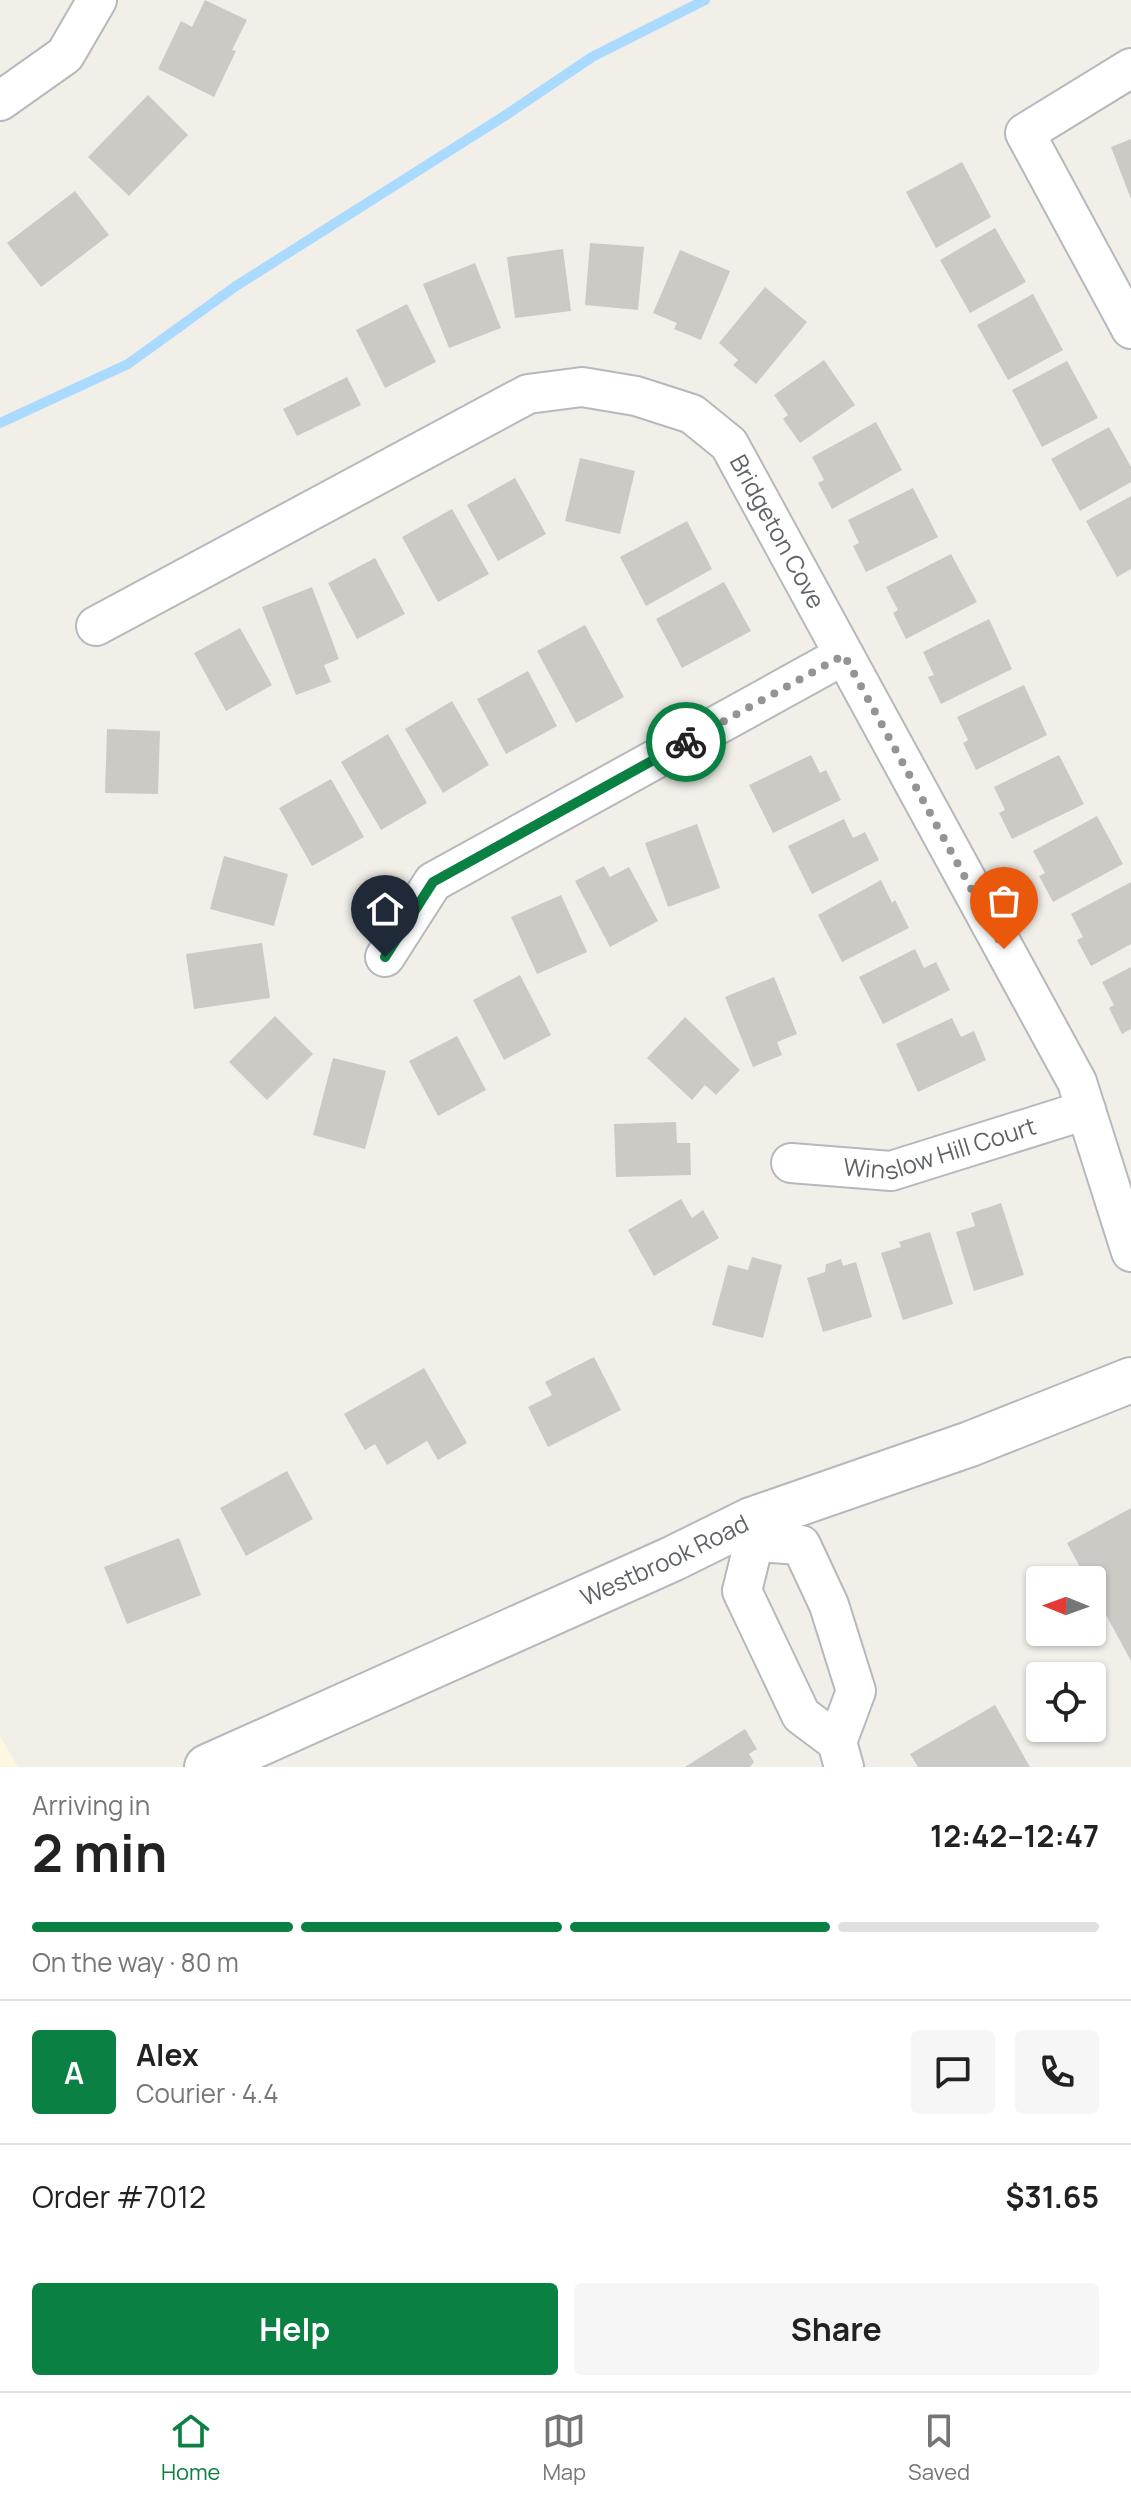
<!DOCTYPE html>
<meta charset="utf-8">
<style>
:root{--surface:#fff;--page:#f6f6f6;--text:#222;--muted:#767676;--line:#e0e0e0;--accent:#0b8043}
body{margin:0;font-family:Manrope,sans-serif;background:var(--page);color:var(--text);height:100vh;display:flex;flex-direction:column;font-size:30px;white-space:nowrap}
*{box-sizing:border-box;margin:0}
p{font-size:26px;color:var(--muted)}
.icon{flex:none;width:44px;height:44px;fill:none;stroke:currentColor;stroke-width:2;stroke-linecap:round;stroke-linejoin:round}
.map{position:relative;height:1767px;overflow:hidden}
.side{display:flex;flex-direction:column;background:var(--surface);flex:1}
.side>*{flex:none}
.needle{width:52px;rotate:271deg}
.tools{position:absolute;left:1026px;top:1566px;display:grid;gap:16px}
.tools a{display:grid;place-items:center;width:80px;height:80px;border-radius:8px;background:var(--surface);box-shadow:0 2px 6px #0004;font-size:40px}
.pin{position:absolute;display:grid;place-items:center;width:68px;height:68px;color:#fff;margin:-82px -34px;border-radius:50% 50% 50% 0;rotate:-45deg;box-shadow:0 0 8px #0007}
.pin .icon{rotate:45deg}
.courier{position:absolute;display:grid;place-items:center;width:80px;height:80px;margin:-40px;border:6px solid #0b8043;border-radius:50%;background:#fff;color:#222;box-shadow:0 2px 10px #0007}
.head em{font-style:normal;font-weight:700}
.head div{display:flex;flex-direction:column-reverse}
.head{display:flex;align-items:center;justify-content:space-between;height:136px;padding:0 32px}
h1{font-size:52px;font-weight:700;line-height:60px}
.bar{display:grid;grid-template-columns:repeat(4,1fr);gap:12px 8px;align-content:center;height:96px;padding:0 32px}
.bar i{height:10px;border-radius:6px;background:var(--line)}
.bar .current{background:var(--accent)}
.bar p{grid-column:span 4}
.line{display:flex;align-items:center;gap:20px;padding:0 32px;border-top:2px solid var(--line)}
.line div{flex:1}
.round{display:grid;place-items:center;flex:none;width:84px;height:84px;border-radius:8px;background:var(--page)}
.cta{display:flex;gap:16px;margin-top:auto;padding:16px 32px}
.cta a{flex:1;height:92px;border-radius:8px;background:var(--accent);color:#fff;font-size:32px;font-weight:700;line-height:92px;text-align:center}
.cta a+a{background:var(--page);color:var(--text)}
.menu{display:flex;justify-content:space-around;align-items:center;height:112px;border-top:2px solid var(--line);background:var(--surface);font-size:22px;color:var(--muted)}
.menu a{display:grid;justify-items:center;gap:4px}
.menu .current{color:var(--accent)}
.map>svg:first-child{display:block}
.commercial{fill:#fef7e0}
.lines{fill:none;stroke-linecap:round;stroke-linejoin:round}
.stream{stroke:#aadaff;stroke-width:10}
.building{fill:#cccac5}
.minor-casing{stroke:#b5b8bc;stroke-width:42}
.tertiary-casing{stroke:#b5b8bc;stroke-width:48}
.minor{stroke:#fff;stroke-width:38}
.tertiary{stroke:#fff;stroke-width:44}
.done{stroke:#929495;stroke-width:8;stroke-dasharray:0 14.4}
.route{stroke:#0b8043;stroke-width:10}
.labels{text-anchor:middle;stroke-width:6;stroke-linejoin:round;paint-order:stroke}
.street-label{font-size:24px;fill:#5f6368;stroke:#fff}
</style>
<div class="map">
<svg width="1131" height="1767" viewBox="0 0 1131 1767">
<rect width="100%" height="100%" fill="#f1efe8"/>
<path class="commercial" d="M 0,1736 L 18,1767 L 0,1767 Z"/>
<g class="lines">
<path class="stream" d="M 0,423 L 128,364 L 236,286 L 506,115 L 592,57 L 705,0"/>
</g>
<path class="building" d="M 205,0 L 247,20 L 232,50 L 236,51 L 214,97 L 158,69 L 181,21 L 192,27 Z
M 148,95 L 188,135 L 129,196 L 88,157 Z
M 1131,139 L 1131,199 L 1111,147 Z
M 962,162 L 991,217 L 936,248 L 906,192 Z
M 75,191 L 109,235 L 41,287 L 7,243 Z
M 995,228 L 1026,282 L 970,313 L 940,260 Z
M 590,243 L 644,247 L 638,310 L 585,305 Z
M 563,249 L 571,311 L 515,318 L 507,257 Z
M 680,250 L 730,271 L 701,340 L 674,329 L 677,323 L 653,313 Z
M 475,263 L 501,328 L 449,348 L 423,284 Z
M 765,287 L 807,322 L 756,384 L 733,365 L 738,360 L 719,343 Z
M 1033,294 L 1063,350 L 1008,380 L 977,325 Z
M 407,304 L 436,362 L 385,388 L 356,330 Z
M 824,360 L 855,405 L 800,443 L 783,419 L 788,415 L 774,395 Z
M 1067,361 L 1098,418 L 1042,447 L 1012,390 Z
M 347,377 L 361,405 L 297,436 L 283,409 Z
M 876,422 L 902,470 L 832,509 L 818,483 L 824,480 L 812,457 Z
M 1109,427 L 1131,467 L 1131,482 L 1080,511 L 1051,459 Z
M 580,458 L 635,471 L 620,534 L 565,521 Z
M 515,478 L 546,534 L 498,561 L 467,505 Z
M 913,488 L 938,537 L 866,572 L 853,546 L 859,543 L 848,520 Z
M 1131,496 L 1131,569 L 1117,577 L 1086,521 Z
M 452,509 L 489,574 L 438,602 L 402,537 Z
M 687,521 L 712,569 L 646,606 L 620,557 Z
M 951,554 L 977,602 L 906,639 L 893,613 L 898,610 L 886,587 Z
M 375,558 L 405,614 L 357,639 L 328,583 Z
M 724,582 L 751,631 L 682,668 L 656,619 Z
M 312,587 L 339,659 L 324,665 L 331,682 L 296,695 L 262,607 Z
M 989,619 L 1012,669 L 941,704 L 928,677 L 934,675 L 923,652 Z
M 585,625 L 624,697 L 576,723 L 537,651 Z
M 240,628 L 272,685 L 226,711 L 194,653 Z
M 528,671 L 557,726 L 506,754 L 477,699 Z
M 1024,685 L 1047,735 L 976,770 L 963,743 L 968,740 L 957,717 Z
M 452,701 L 489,765 L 443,793 L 405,729 Z
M 107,729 L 160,731 L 158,794 L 105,793 Z
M 388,734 L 427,803 L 381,830 L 341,762 Z
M 811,755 L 820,773 L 826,770 L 841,800 L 773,833 L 749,785 Z
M 1059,755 L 1084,804 L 1012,839 L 999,813 L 1005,810 L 994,787 Z
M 331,779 L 364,837 L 312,866 L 279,808 Z
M 1097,816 L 1123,864 L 1053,902 L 1039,876 L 1045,873 L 1033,851 Z
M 844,819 L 853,838 L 865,832 L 879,860 L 812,894 L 788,846 Z
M 697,824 L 720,888 L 668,907 L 645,843 Z
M 224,856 L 288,874 L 274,926 L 210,909 Z
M 604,866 L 610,877 L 629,867 L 658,921 L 610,947 L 575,881 Z
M 881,880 L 892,903 L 895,900 L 909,928 L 842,962 L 818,915 Z
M 1131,882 L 1131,944 L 1091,966 L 1077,940 L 1083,937 L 1071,914 Z
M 561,895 L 587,952 L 537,974 L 511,917 Z
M 262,943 L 270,998 L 194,1009 L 186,954 Z
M 915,949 L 924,968 L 936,962 L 950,990 L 883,1024 L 859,977 Z
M 1131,967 L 1131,1029 L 1122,1034 L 1109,1008 L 1114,1005 L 1102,982 Z
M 520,975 L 551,1035 L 504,1060 L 473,1000 Z
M 774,977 L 797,1034 L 777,1042 L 782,1055 L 753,1067 L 725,997 Z
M 275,1016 L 313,1054 L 267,1100 L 229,1062 Z
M 685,1017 L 740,1070 L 716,1095 L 705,1085 L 692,1100 L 647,1058 Z
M 952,1018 L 961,1037 L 974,1031 L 986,1060 L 918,1092 L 896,1044 Z
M 457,1036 L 486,1090 L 438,1116 L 409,1061 Z
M 333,1058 L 386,1071 L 365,1149 L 313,1135 Z
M 676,1122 L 677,1143 L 690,1143 L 691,1175 L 616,1177 L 614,1124 Z
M 681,1199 L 692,1218 L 703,1210 L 719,1238 L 654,1276 L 628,1230 Z
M 1001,1203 L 1024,1275 L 974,1291 L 956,1232 L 975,1226 L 971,1213 Z
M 930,1232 L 953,1304 L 903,1320 L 881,1253 L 901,1247 L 899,1242 Z
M 752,1257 L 782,1265 L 763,1338 L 712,1325 L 728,1265 L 748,1270 Z
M 841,1259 L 843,1266 L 856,1262 L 872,1317 L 823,1332 L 807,1278 L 825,1272 L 826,1264 Z
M 594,1357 L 621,1410 L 548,1447 L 528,1407 L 552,1395 L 545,1382 Z
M 424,1368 L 467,1443 L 438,1460 L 427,1441 L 387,1465 L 375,1444 L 365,1450 L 344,1414 Z
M 287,1471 L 313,1519 L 246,1556 L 220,1508 Z
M 1131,1508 L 1131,1661 L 1092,1589 L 1092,1580 L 1087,1580 L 1067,1543 Z
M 179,1538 L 201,1595 L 127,1624 L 104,1567 Z
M 995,1705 L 1030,1767 L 918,1767 L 910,1754 Z
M 745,1729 L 757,1749 L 749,1754 L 754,1762 L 750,1767 L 685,1767 Z"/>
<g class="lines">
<defs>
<g id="minor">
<path d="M 1131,68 L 1025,133 L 1131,329"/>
<path d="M 0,101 L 65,55 L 97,0"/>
<path id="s1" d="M 96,626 L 528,394 L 582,387 L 636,396 L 692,414 L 729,444 L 1077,1082 L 1131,1252"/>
<path d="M 385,957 L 433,882 L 844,655"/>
<path id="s2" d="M 791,1163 L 891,1171 L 1086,1110"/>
<path d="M 751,1520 L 754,1542 L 742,1591 L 801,1715 L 837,1742 L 844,1767"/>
<path d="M 754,1542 L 801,1545 L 829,1605 L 856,1691 L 837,1742"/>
</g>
<g id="tertiary">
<path id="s3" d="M 207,1767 L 672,1559 L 751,1520 L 970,1444 L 1131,1380"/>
</g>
</defs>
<use href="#minor" class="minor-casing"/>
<use href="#tertiary" class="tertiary-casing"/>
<use href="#minor" class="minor"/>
<use href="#tertiary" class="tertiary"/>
</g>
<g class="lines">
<path class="done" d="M 686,742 L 844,655 L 1004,949"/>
<path class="route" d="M 385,957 L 433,882 L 686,742"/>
</g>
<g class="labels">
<g class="street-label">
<text dy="8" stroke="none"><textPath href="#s1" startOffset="806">Bridgeton Cove</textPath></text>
<text dy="8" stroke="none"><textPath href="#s2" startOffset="152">Winslow Hill Court</textPath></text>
<text dy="8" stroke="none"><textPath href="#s3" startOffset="502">Westbrook Road</textPath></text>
</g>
</g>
</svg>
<div class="tools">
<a><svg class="needle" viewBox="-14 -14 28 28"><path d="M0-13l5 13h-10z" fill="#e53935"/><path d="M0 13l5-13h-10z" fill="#767676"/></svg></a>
<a><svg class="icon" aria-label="locate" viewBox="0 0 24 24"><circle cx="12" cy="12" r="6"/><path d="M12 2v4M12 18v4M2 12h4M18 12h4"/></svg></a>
</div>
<div class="pin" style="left:1004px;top:949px;background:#ea580c"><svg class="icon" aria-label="bag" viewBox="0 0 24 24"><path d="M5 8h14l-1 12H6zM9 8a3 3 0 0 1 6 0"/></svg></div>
<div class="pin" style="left:385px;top:957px;background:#1f2937"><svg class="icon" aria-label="home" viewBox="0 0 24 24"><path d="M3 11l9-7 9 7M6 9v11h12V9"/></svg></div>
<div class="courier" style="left:686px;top:742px"><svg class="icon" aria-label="bike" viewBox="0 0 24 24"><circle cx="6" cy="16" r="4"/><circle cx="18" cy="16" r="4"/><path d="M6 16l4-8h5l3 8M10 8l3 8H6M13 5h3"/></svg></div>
</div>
<section class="side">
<div class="head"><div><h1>2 min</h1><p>Arriving in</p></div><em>12:42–12:47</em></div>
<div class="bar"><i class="current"></i><i class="current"></i><i class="current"></i><i></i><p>On the way · 80 m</p></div>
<div class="line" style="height:144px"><b class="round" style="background:var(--accent);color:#fff">A</b><div><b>Alex</b><p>Courier · 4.4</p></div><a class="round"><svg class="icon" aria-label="chat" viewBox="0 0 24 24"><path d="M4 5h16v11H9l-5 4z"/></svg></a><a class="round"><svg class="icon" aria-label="phone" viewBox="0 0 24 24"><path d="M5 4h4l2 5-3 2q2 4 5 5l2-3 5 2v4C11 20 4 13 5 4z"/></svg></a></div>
<div class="line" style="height:104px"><div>Order #7012</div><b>$31.65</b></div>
<div class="cta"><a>Help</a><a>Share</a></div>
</section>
<nav class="menu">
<a class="current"><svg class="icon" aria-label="home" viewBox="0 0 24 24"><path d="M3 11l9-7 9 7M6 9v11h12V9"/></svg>Home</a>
<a><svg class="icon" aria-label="map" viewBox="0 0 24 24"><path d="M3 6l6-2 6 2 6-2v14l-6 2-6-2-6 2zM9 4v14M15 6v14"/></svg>Map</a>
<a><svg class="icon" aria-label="saved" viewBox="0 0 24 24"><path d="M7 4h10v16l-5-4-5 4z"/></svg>Saved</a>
</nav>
